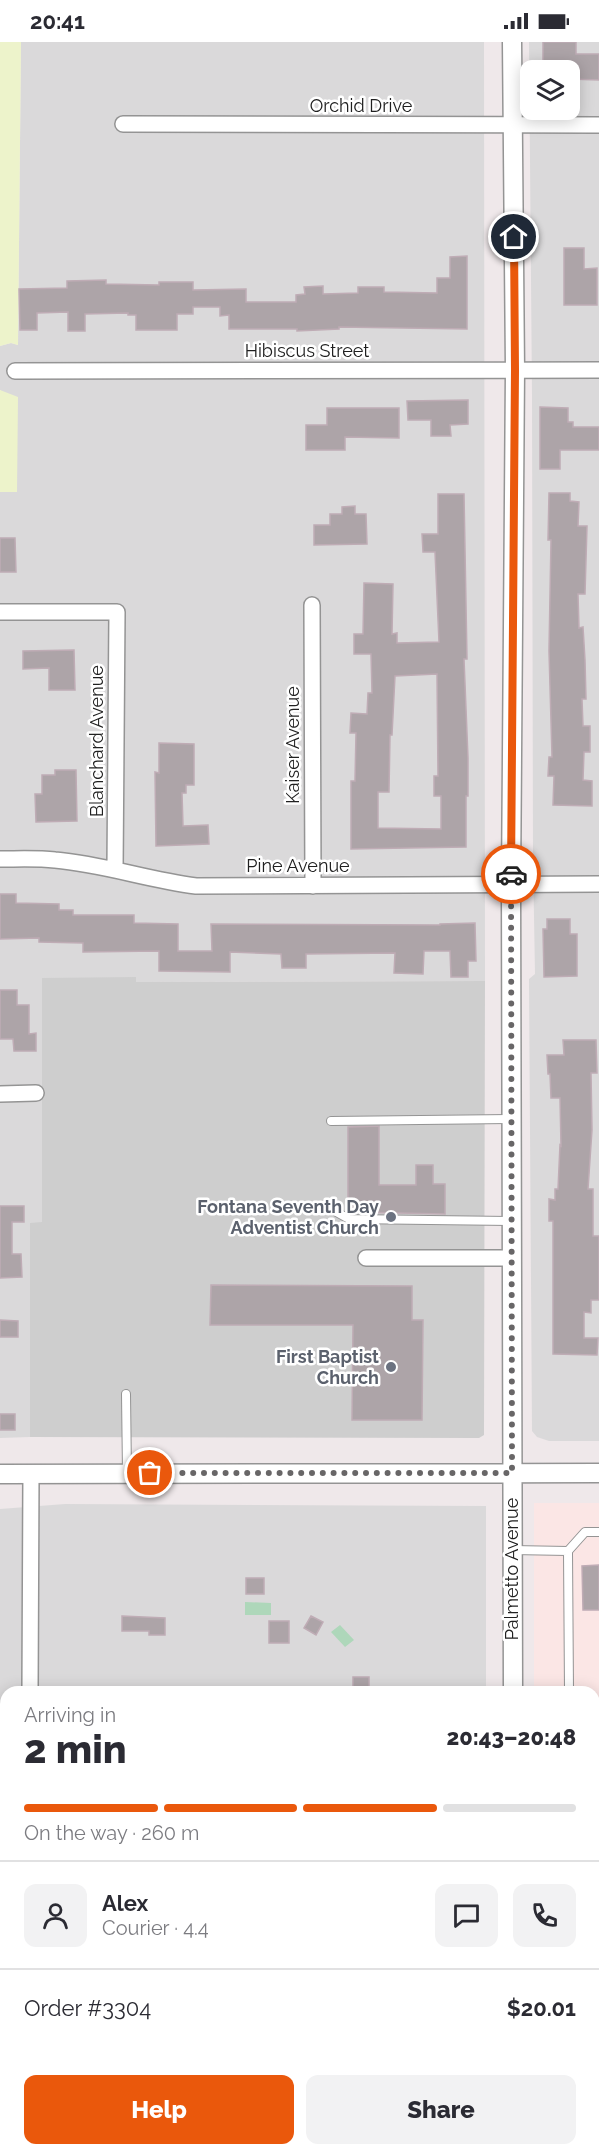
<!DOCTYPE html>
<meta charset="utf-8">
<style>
:root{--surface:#fff;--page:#f2f2f3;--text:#2b2b33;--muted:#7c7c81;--line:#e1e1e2;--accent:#ea580c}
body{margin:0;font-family:Raleway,sans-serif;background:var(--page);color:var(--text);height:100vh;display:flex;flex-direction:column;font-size:22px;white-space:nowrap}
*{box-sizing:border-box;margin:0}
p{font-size:20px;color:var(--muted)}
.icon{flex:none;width:33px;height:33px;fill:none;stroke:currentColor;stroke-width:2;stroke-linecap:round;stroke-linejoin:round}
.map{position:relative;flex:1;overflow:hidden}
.sheet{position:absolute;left:0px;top:1644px;width:600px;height:470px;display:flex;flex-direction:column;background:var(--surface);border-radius:18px 18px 0 0;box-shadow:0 3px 15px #0003}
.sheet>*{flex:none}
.tools{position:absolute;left:520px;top:18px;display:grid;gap:12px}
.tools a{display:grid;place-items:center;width:60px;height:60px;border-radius:12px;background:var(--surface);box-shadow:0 3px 15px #0003;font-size:30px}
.pin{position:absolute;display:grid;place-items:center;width:51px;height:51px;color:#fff;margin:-26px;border:3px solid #fff;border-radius:50%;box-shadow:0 2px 6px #0007}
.courier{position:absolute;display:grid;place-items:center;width:60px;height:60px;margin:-30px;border:4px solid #ea580c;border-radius:50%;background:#fff;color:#222;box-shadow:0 2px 8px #0007}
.overview em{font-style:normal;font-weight:800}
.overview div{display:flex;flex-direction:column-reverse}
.overview{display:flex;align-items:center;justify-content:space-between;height:102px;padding:0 24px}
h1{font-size:39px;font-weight:800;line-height:45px}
.bar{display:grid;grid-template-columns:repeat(4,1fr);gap:9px 6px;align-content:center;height:72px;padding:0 24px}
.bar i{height:8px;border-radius:4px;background:var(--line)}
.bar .selected{background:var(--accent)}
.bar p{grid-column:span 4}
.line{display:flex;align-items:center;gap:15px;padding:0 24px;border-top:2px solid var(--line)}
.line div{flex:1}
.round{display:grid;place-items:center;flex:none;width:63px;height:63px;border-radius:12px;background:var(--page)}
.action{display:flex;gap:12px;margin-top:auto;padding:12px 24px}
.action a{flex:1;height:69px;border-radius:12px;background:var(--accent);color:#fff;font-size:24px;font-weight:800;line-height:69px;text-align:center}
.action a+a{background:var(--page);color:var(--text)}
.status{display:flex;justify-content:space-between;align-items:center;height:42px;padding:0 30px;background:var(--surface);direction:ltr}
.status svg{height:16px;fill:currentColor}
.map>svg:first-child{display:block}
.residential{fill:#dad9da;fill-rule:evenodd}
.education{fill:#fbe6e5}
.religious{fill:#cecece}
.park{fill:#edf3cb}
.water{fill:#aed7ba}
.building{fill:#ada4a8;stroke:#bfacb5;stroke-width:1.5;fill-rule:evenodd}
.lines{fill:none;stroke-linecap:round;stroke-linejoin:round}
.service-casing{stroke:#949494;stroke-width:10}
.minor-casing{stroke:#949494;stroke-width:18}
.tertiary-casing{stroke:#949494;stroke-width:21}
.service{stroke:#fff;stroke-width:8}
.minor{stroke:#fff;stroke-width:15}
.tertiary{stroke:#fff;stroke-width:18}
.done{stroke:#686667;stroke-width:6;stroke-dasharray:0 10.8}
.route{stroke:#ea580c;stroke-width:8}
.worship-dot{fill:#6b7280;stroke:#fff;stroke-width:2}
.labels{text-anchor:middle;stroke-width:5;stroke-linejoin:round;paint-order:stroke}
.street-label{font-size:18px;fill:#202020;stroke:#fff}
.worship-label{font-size:18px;font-weight:bold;fill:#5b616d;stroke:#fff;text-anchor:end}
</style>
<div class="status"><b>20:41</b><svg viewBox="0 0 49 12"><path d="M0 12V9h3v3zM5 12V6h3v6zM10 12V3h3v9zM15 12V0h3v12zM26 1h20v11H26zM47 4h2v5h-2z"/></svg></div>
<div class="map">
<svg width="599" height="2113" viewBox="0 0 599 2113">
<rect width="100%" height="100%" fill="#efe8ea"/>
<path class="residential" d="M 21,0 L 484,0 L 485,939 L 136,940 L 136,935 L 42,1181 L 30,1181 L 30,1395 L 0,1396 L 0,450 L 17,449 L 5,352 L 0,348 L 0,304 L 11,301 L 18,303 Z
M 529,0 L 599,0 L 599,1399 L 549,1399 L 537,1395 L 532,1389 L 529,937 L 535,932 L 533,817 L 532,354 ZM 531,28 L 570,28 L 570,68 L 531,68 Z
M 65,1462 L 486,1464 L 486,1650 L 6,1650 L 6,2108 L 487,2108 L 487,2113 L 0,2113 L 0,1467 Z
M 594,1912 L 599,1912 L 599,2113 L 536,2113 L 536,2108 L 594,2108 Z"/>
<path class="education" d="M 534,1461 L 599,1461 L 599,1912 L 594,1912 L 594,1650 L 534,1650 Z"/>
<path class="religious" d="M 136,935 L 136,940 L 485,939 L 484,1393 L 479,1396 L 30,1395 L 30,1181 L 42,1180 L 42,936 Z"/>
<path class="park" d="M 0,0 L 21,0 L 18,303 L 11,301 L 0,304 Z
M 0,348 L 18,355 L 17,450 L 0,450 Z"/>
<path class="water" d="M 245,1560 L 271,1561 L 271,1573 L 245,1573 Z
M 340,1583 L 354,1598 L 345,1605 L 331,1590 Z"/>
<path class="building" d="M 543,0 L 576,0 L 576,12 L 599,12 L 599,38 L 570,37 L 570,28 L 543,28 Z
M 564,206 L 584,206 L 584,227 L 597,226 L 597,263 L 564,263 Z
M 467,214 L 467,287 L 339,285 L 339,287 L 297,289 L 297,287 L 229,287 L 229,273 L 220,274 L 220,265 L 193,265 L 193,272 L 177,272 L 177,288 L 136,288 L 136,273 L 128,273 L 128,271 L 85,272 L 85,289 L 68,289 L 68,270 L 37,271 L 37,288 L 20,288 L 19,247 L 67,246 L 67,239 L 106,238 L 106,242 L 159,243 L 159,240 L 193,240 L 193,248 L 246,247 L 246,260 L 296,260 L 296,253 L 305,252 L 304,245 L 323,244 L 323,252 L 358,251 L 358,245 L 384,245 L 384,250 L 437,251 L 437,236 L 450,236 L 450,215 Z
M 468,358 L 468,382 L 450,383 L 451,394 L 431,394 L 431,378 L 408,378 L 407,359 Z
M 540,365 L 568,366 L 568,380 L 573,380 L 573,385 L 599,385 L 599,408 L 560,408 L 560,427 L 540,427 Z
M 327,366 L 399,366 L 399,396 L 345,395 L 345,408 L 306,408 L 306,383 L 327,383 Z
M 549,451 L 570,451 L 570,459 L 579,460 L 578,484 L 587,484 L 585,552 L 578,552 L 579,586 L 583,585 L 585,618 L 586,657 L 582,657 L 583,684 L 590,684 L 590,710 L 584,710 L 583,738 L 592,739 L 592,764 L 553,763 L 554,734 L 548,734 L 549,715 L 552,715 L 549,609 L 551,498 L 548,498 Z
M 438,452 L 464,452 L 467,617 L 464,617 L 468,716 L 468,754 L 466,754 L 466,805 L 351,807 L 351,739 L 355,739 L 356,691 L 350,691 L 351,671 L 367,672 L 368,651 L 372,651 L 371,612 L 354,612 L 354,592 L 363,592 L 364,541 L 393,542 L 392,592 L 397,591 L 397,601 L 439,600 L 435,510 L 423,510 L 422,492 L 438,492 ZM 437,632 L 438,734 L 434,734 L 434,754 L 441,754 L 441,787 L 378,786 L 378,750 L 389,750 L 390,693 L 392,693 L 395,634 Z
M 355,464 L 355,472 L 366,472 L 367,502 L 314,503 L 314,483 L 330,483 L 330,472 L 342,472 L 342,465 Z
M 0,496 L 15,496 L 16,530 L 0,530 Z
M 74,608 L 75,648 L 49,648 L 49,626 L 23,627 L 23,609 Z
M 159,701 L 194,702 L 194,743 L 186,743 L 186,751 L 182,751 L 183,784 L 208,783 L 209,802 L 156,804 L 155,730 L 159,731 Z
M 55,728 L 76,728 L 77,779 L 36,780 L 35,752 L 42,752 L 42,733 L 55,733 Z
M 0,852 L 16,852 L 16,861 L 59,862 L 59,868 L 73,868 L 73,873 L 134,873 L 134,881 L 178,882 L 178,909 L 212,909 L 211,882 L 440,883 L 440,882 L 475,881 L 476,919 L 468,919 L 468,935 L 451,935 L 450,909 L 424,909 L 423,932 L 394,931 L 395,911 L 306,912 L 306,926 L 282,926 L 281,912 L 230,910 L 230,930 L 159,929 L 159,909 L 83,910 L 83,901 L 39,900 L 39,896 L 0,897 Z
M 547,877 L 570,877 L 570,892 L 577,892 L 577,934 L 544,935 L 543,887 L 547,887 Z
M 0,948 L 17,948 L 17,963 L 29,963 L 29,992 L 36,991 L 36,1009 L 14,1009 L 13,997 L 0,997 Z
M 563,998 L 596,998 L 597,1031 L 591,1031 L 592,1088 L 588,1147 L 593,1147 L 593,1194 L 599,1194 L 599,1258 L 591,1258 L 591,1271 L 584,1270 L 584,1296 L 598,1296 L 597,1313 L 553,1312 L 553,1179 L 549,1179 L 549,1157 L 555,1158 L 555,1147 L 558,1147 L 560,1103 L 561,1104 L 560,1056 L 551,1056 L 550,1032 L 548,1032 L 547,1013 L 564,1013 Z
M 379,1084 L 379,1143 L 416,1143 L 416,1123 L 433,1123 L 433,1142 L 445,1142 L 445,1172 L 348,1170 L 348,1085 Z
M 0,1164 L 24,1164 L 24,1180 L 12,1180 L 12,1212 L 21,1212 L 22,1235 L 0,1236 Z
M 211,1243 L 412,1244 L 412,1278 L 423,1278 L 422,1378 L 352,1378 L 353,1283 L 210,1283 Z
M 0,1278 L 18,1279 L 18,1295 L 0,1295 Z
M 0,1372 L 15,1372 L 15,1388 L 0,1388 Z
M 599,1523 L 599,1568 L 583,1568 L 582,1524 Z
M 246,1536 L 264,1536 L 264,1552 L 246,1552 Z
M 122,1574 L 165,1576 L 165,1593 L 149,1593 L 149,1589 L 122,1589 Z
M 311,1574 L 323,1580 L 316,1593 L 304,1586 Z
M 269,1579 L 289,1579 L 289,1601 L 269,1601 Z
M 353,1635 L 369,1635 L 369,1650 L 353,1650 Z"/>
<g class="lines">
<defs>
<path id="service" d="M 331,1079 L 511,1077
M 331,1167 L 349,1177 L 511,1179
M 126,1352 L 127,1431
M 512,1508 L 568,1509
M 569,1650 L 568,1509 L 585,1490 L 599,1490
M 594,1902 L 599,1902"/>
<path id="minor" d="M 123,82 L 599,83
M 15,329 L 599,328
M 312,563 L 313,844
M 0,570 L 117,570 L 115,828
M 0,817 C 18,817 37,816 55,818 C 103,822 148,838 196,844 L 599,842
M 0,1052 L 36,1051
M 366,1216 L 511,1216
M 30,1650 L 31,1431
M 0,1672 L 6,1672
M 594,2040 L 599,2040
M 34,2108 L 34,2113
M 267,2113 L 267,2108"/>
<path id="tertiary" d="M 512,0 L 515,328 L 511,842 L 513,1650
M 0,1432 L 599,1431
M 514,2108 L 514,2113"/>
</defs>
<use href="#service" class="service-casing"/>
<use href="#minor" class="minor-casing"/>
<use href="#tertiary" class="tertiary-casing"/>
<use href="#service" class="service"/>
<use href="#minor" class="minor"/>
<use href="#tertiary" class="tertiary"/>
</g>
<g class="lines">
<path class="done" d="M 150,1431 L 512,1431 L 511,832"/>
<path class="route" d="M 511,832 L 515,328 L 514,195"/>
</g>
<g class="worship-dot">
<circle cx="391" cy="1175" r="6"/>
<circle cx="391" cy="1325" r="6"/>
</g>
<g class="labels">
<g class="street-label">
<text x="361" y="70">Orchid Drive</text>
<text x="307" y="315">Hibiscus Street</text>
<text transform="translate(97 699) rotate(-90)" y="6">Blanchard Avenue</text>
<text transform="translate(293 703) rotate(-90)" y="6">Kaiser Avenue</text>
<text x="298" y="830">Pine Avenue</text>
<text transform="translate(512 1527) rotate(-90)" y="6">Palmetto Avenue</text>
</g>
<g class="worship-label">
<text x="379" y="1171">Fontana Seventh Day<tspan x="379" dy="21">Adventist Church</tspan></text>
<text x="379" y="1321">First Baptist<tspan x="379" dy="21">Church</tspan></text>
</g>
</g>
</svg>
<div class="tools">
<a><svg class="icon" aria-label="layers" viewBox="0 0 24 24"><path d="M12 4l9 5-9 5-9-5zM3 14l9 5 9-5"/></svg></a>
</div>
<div class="pin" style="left:150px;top:1431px;background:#ea580c"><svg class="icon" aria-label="bag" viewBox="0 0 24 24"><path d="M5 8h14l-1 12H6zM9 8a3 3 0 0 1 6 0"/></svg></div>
<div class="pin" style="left:514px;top:195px;background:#1f2937"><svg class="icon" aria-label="home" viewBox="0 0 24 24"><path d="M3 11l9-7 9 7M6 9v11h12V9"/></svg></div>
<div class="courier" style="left:511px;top:832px"><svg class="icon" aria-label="car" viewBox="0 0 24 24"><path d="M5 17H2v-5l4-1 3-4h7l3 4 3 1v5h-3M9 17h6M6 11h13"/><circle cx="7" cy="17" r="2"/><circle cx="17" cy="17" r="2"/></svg></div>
<section class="sheet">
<div class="overview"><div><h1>2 min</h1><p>Arriving in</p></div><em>20:43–20:48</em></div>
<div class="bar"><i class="selected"></i><i class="selected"></i><i class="selected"></i><i></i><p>On the way · 260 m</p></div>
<div class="line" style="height:108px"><a class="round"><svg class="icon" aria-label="person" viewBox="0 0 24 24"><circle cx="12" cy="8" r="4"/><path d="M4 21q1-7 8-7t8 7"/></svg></a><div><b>Alex</b><p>Courier · 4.4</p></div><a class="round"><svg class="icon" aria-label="chat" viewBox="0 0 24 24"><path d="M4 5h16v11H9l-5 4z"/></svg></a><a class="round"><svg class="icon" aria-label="phone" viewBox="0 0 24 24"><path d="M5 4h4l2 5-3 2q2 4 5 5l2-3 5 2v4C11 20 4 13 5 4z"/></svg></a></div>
<div class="line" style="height:78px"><div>Order #3304</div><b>$20.01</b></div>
<div class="action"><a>Help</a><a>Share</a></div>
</section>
</div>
